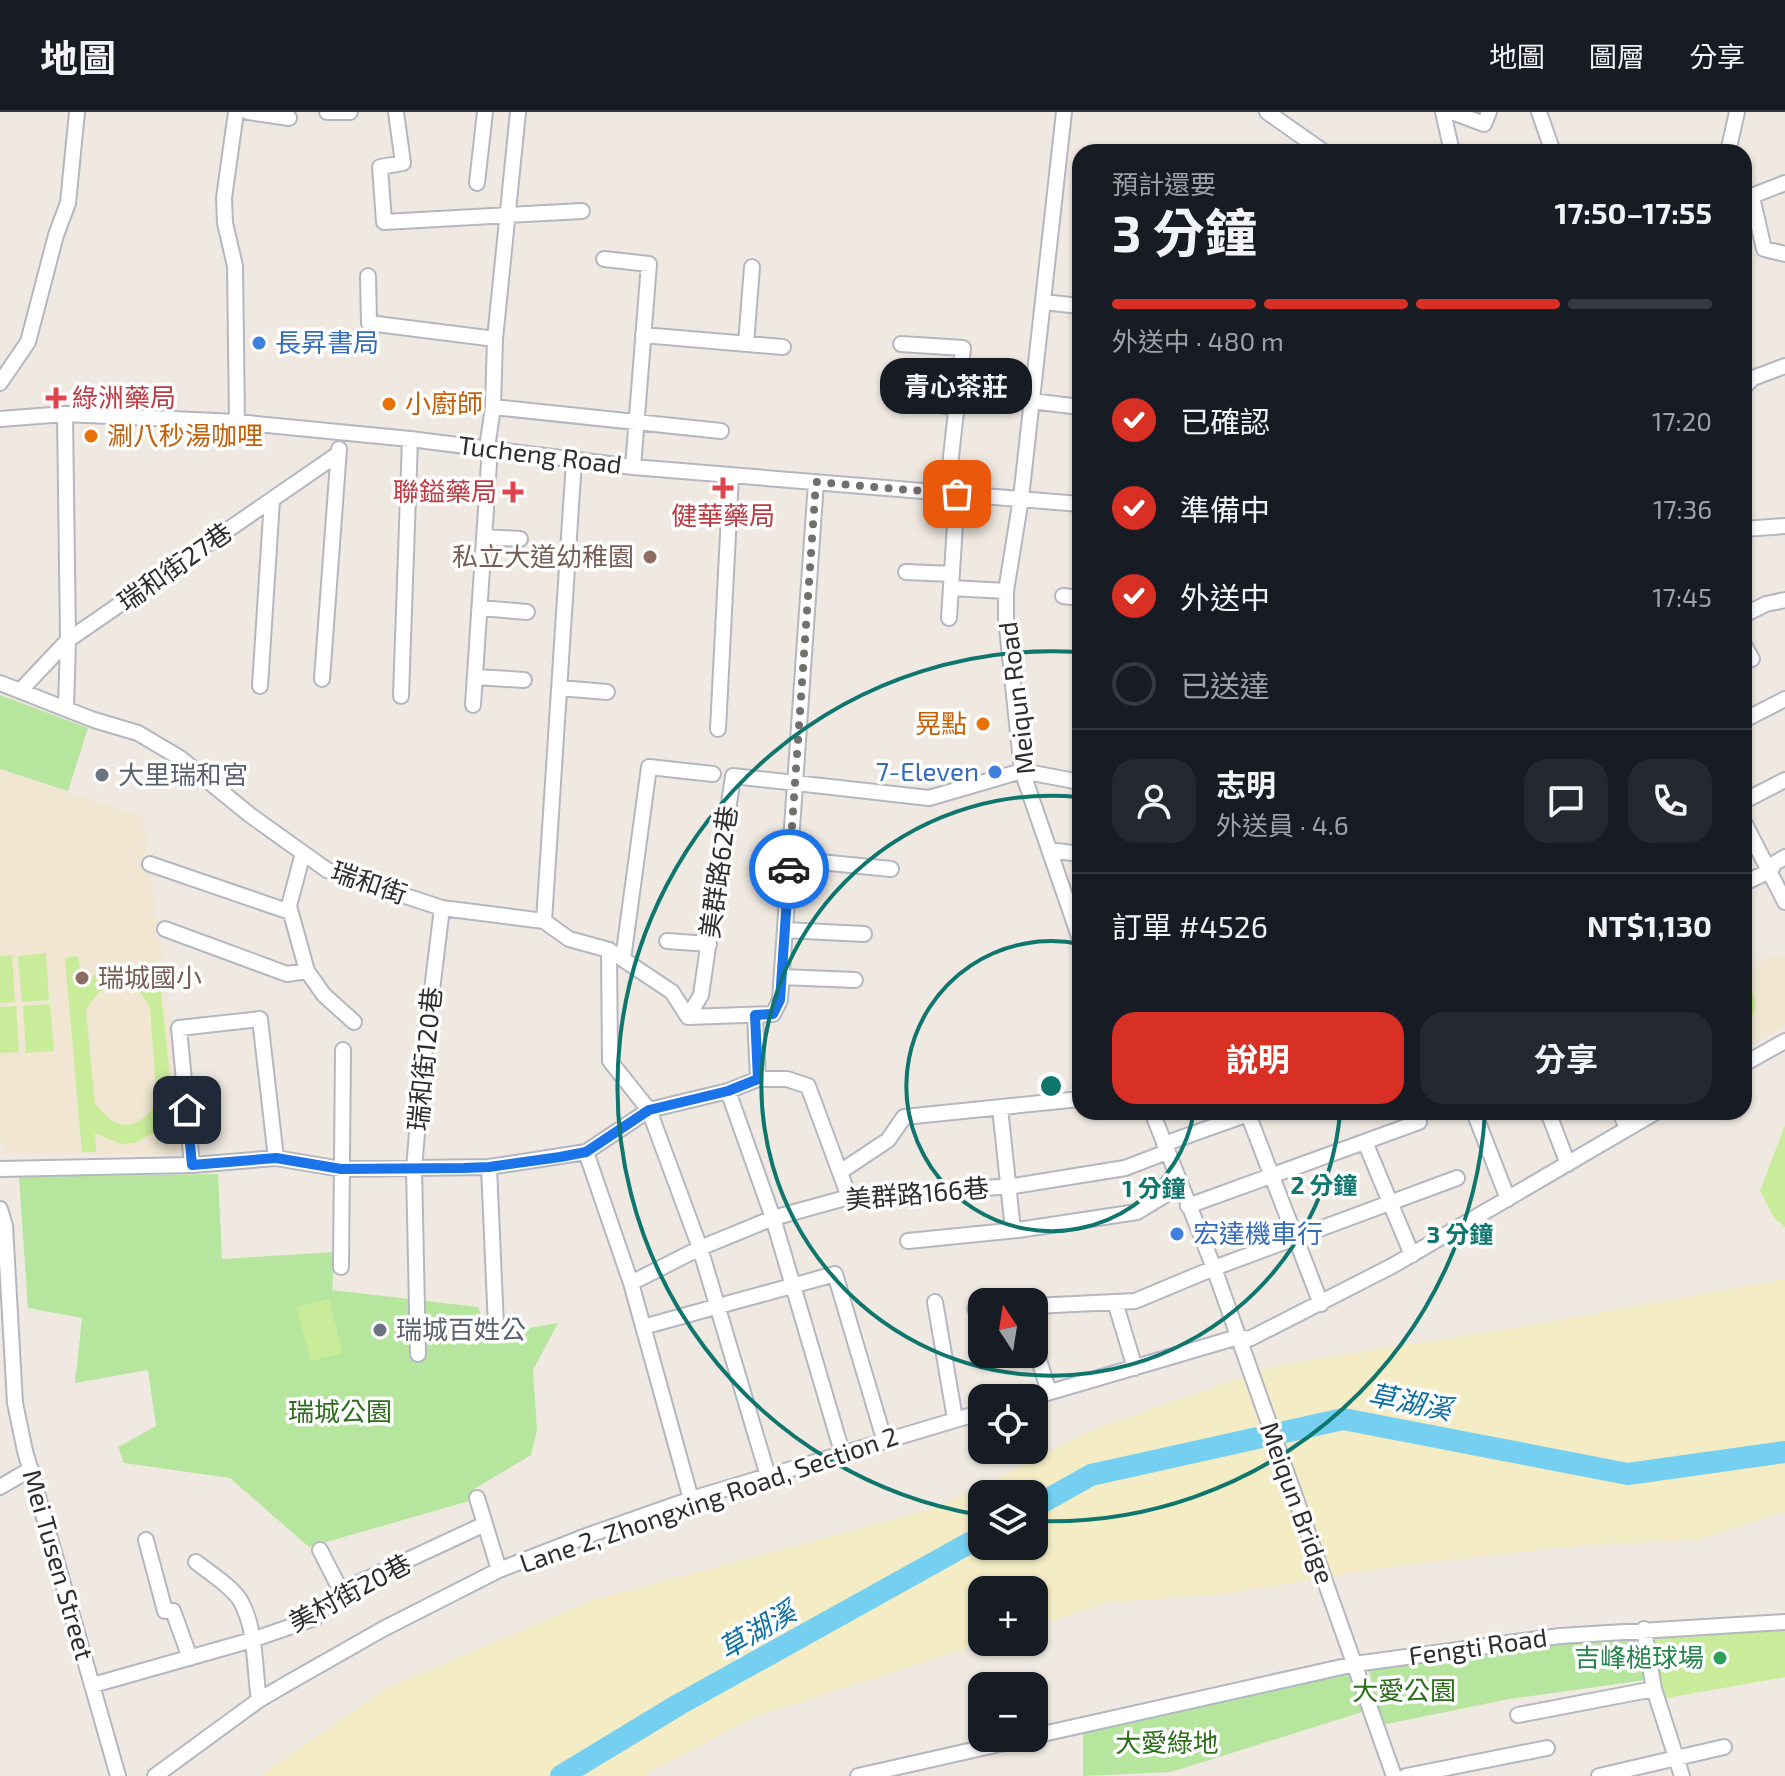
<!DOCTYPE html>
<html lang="zh-TW">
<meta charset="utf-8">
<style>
:root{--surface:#171b24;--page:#242831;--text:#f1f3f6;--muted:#9ea1a6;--line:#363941;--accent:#d93025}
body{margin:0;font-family:"Exo 2","Noto Sans TC",sans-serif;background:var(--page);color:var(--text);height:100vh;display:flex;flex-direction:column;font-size:30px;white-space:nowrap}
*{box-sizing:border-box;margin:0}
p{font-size:26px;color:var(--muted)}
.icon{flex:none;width:44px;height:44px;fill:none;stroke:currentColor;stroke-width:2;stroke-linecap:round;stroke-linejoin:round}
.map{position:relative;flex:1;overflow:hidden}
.panel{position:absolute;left:1072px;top:32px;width:680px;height:976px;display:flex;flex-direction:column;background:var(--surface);border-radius:24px;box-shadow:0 2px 6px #0004}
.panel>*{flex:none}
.needle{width:52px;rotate:348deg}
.tools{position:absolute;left:968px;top:1176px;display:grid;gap:16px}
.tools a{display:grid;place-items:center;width:80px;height:80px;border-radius:16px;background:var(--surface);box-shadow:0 2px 6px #0004;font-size:40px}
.pin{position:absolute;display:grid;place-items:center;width:68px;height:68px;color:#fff;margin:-34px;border-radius:16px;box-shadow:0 4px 12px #0006}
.courier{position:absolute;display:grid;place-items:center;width:80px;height:80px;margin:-40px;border:6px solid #1a73e8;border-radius:50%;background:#fff;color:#222;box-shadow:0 2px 10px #0007}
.bubble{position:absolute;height:56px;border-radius:24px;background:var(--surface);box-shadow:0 2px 6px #0004;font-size:26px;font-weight:700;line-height:56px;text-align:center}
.overview em{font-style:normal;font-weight:700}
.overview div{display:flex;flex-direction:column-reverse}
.overview{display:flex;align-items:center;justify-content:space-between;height:136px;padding:0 40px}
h1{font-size:52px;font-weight:700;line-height:60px}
.bar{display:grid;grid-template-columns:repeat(4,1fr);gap:12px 8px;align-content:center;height:96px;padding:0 40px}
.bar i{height:10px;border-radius:6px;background:var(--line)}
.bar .active{background:var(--accent)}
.bar p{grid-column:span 4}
.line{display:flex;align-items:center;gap:20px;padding:0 40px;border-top:2px solid var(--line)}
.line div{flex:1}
.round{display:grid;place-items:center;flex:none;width:84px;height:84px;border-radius:24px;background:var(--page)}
ol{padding:0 40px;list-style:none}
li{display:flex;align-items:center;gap:24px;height:88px}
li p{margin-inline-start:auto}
li .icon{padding:8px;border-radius:50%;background:var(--accent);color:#fff;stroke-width:4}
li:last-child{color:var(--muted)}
li i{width:44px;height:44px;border:4px solid var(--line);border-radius:50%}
.cta{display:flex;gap:16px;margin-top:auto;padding:16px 40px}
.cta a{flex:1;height:92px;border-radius:24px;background:var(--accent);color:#fff;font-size:32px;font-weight:700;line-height:92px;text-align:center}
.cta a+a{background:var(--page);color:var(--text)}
header{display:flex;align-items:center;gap:48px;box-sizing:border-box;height:112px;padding:0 40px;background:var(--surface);border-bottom:2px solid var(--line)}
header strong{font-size:38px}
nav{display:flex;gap:44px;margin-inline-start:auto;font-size:28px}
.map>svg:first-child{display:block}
.education{fill:#f0e6d1}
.green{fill:#b6e59e}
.sand{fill:#f3ecc5;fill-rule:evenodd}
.pitch{fill:#c9ec9a;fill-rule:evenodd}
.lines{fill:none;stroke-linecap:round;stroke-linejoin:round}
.river{stroke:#75cff0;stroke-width:22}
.minor-casing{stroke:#b4b7c1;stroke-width:18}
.minor{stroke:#fff;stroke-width:14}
.done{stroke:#726f6d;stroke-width:8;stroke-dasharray:0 14.4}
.route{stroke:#1a73e8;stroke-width:10}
.ring{fill:none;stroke:#0f766e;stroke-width:4}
.shop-dot{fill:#3f7fe0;stroke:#fff;stroke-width:3}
.health-dot{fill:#e0444e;stroke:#fff;stroke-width:3}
.food-dot{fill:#e8710a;stroke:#fff;stroke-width:3}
.education-dot{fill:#8d6e63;stroke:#fff;stroke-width:3}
.worship-dot{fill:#6b7280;stroke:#fff;stroke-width:3}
.leisure-dot{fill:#2e9e5b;stroke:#fff;stroke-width:3}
.labels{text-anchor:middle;stroke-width:7;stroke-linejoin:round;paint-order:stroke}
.shop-label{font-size:26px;fill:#366cbe;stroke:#fff;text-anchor:start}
.health-label{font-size:26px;fill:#be3a42;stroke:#fff;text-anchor:start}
.food-label{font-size:26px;fill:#c56008;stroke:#fff;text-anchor:start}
.street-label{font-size:26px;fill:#2e2e2e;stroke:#fff}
.education-label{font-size:26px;fill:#785e54;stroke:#fff;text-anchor:end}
.worship-label{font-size:26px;fill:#5b616d;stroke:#fff;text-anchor:start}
.park-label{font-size:26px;fill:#2c6e1b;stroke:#fff}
.leisure-label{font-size:26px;fill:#27864d;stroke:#fff;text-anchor:end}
.water-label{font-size:28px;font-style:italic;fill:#0d6fa3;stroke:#fff}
.centre{fill:#0f766e;stroke:#fff;stroke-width:4}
.ring-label{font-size:24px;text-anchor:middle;font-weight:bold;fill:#0f766e;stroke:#fff;stroke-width:7;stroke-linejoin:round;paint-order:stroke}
</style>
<header>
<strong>地圖</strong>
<nav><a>地圖</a><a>圖層</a><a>分享</a></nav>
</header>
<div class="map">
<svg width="1785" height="1664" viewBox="0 0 1785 1664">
<rect width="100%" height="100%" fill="#efe9e1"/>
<path class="education" d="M 0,657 L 143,705 L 188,1042 L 4,1042 L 0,1028 Z
M 1744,838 L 1750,840 L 1756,851 L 1771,844 L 1785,844 L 1785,914 L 1744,938 Z"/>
<path class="green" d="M 0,583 L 88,616 L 68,679 L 0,657 Z
M 218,1062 L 222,1147 L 335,1140 L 332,1178 L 478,1195 L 489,1223 L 558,1211 L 533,1258 L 537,1318 L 531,1343 L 474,1377 L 469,1389 L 309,1435 L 230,1366 L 124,1351 L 118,1335 L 156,1314 L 148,1258 L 75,1271 L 82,1206 L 28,1196 L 19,1065 Z
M 1637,1526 L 1645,1568 L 1509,1587 L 1382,1613 L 1368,1555 L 1559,1531 Z
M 1348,1560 L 1362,1600 L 1171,1660 L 1083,1664 L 1083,1620 Z"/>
<path class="sand" d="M 1785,1167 L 1785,1400 L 1701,1427 L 1576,1434 L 1389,1455 L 1219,1483 L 1110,1490 L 1034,1514 L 1034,1478 L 982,1478 L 982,1530 L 986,1530 L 752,1606 L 643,1664 L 260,1664 L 387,1576 L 594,1488 L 939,1395 L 1097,1316 L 1278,1253 L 1527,1214 ZM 982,1382 L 1034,1382 L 1034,1434 L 982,1434 Z"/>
<path class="pitch" d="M 46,841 L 49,888 L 22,890 L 18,844 Z
M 12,843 L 15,890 L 0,891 L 0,844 Z
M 78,844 L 82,873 C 111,846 135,854 161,880 L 173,994 L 167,1007 L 158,1018 L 135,1031 L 121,1032 L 95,1021 L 96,1040 L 82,1040 L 65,846 ZM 116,871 C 133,875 142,880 150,895 L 157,991 C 137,1019 116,1021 95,991 L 86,899 C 93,884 101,877 116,871 Z
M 1744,867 C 1761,890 1757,897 1744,920 Z
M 50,892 L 54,939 L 26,941 L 23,894 Z
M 16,894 L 19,940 L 0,941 L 0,895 Z
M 1785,1013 L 1785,1115 L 1774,1106 L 1760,1079 Z
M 329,1187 L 343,1241 L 311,1249 L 296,1195 Z
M 1785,1516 L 1785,1565 L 1666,1586 L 1651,1526 Z"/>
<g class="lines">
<path class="river" d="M 1034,1395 L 1091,1363 L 1343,1307 L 1628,1362 L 1785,1340
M 561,1664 L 678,1593 L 982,1424"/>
<defs>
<path id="minor" d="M 236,0 L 224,86 L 225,111 L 235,154 L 237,310
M 248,0 L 289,6
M 327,0 L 350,0
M 396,0 L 403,51 L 380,55 L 384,110 L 582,99
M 1064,0 L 1021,386 L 1006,479 L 1006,506 L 1022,659 L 1080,827
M 1267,0 L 1324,40
M 1443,0 L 1452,40
M 1452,0 L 1484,12 L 1489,0
M 1539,0 L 1553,40
M 1728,40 L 1737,0
M 477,71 L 485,0
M 1752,85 L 1764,137 L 1785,142
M 1744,87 L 1785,71
M 604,147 L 649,152 L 633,355
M 368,164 L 369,211 L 495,227
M 1043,190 L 1080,194
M 643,223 L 783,235
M 746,232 L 752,155
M 901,232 L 963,236 L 947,381
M 0,271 L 28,230 L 56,123 L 68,91 L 77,0
M 1744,275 L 1753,266 L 1785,254
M 898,288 L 955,295
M 1031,289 L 1080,295
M 493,295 L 721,319
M 65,302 L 68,528 L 66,596
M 0,307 L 65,302 L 237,310 L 410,327 L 633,355 L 1080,392
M 487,336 L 493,295 L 495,227 L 518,0
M 1744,417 L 1785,414
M 484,425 L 520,427
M 906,460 L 952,462
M 951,476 L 1006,479
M 1063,484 L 1080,486
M 480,496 L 527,500
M 1744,503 L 1766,492 L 1785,488
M 949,506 L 957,382
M 1744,533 L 1752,547
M 476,565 L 524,568
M 322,567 L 339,337
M 0,571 L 94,608 L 138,621 L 180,646 L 250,703 L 327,758 L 442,796 L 544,809 L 569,827 L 609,838 L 672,880 L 688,905 L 773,902 L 780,888 L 816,370
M 260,574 L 272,388
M 560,576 L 607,580
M 20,579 L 68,528 L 338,342
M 401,584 L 410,327
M 473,593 L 490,336
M 1744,608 L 1785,587
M 718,617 L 731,364
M 1744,689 L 1785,668
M 1744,710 L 1785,790
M 1049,738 L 1080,742
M 303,741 L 289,794 L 307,859
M 789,747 L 891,757
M 150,752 L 290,800
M 1744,771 L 1770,759 L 1775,751 L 1785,745
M 544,809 L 574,348
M 165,817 L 287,862 L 307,859 L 324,883 L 354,910
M 785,818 L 864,822
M 667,829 L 709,832
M 609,838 L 610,949 L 649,998 L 700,1136 L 768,1364
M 623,847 L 649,655 L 713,662
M 782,865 L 855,868
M 755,903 L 758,967
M 688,905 L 701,883 L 733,664 L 929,686 L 1022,659 L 1080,670
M 1744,952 L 1785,929
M 728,979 L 773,1106 L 842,1340
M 1000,996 L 1013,1118
M 1152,1000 L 1214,1156 L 1394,1664
M 1474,1000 L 1508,1087
M 1548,1000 L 1568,1052
M 1620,1000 L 1627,1016
M 1248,1002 L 1321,1192
M 1365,1030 L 1412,1143
M 1164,1032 L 1254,1000
M 586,1040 L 631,1171 L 691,1387
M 192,1053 L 179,916 L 260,907 L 276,1046
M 489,1055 L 496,1214
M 0,1057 L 192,1053 L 276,1046 L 341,1057 L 489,1055 L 586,1040 L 649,998 L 728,979 L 758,967 L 787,967 L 808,974 L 849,1085
M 840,1060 L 888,1028 L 904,1005 L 1080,987
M 1188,1094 L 1419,1010
M 0,1097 L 5,1114 L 15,1291 L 25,1339 L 118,1664
M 908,1129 L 1018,1118 L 1137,1100 L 1180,1074
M 341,1155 L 343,938
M 631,1171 L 700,1136 L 773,1106 L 849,1085 L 1014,1074 L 1125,1056 L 1167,1040
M 935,1190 L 955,1307
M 1115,1190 L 1135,1256
M 1034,1194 L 1135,1189 L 1214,1156 L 1457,1066
M 975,1197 L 982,1197
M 643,1215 L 835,1162 L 884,1327
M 1034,1232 L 1049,1280
M 418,1242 L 414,1057 L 422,960 L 442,796
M 1030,1286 L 1238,1225 L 1249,1227 L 1392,1154 L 1656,1000
M 0,1375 L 31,1357
M 485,1412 L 499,1458
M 146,1428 L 165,1499 L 173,1499 L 190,1546
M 320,1438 L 341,1479
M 196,1450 C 210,1461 231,1474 240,1488 C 257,1517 254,1557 259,1588
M 1644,1517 L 1654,1577 L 1682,1664
M 93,1573 L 252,1528 L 315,1506 L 341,1479 L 485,1412 L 477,1386
M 1518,1603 L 1654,1577
M 1034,1624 L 1355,1552 L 1560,1524 L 1785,1510
M 155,1664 L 259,1588 L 288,1571 L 383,1517 L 499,1458 L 589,1423 L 691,1387 L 982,1300
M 858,1664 L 1026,1626
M 1406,1664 L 1547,1636
M 1599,1664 L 1724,1635"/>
</defs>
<use href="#minor" class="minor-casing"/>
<use href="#minor" class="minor"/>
</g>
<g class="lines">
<path class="done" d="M 789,757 L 816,370 L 957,382"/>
<path class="route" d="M 187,998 L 192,1053 L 276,1046 L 341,1057 L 464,1056 L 489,1055 L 560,1045 L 586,1040 L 649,998 L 728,979 L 758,967 L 755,903 L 773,902 L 780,888 L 789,757"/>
</g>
<g class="ring">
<path d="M1194 1000A145 145 0 1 1 1080 832"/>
<path d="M1340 1002A290 290 0 1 1 1079 685"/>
<path d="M1485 1001A435 435 0 0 1 1036 1409M979 1403A435 435 0 0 1 1078 540"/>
</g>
<g class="shop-dot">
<circle cx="259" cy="231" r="8"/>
<circle cx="995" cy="660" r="8"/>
<circle cx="1177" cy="1122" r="8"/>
</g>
<g class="health-dot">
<path d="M52 274h8v8h8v8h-8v8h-8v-8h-8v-8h8z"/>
<path d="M719 364h8v8h8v8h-8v8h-8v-8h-8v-8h8z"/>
<path d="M509 368h8v8h8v8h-8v8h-8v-8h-8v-8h8z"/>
</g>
<g class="food-dot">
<circle cx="389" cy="292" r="8"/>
<circle cx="91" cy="324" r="8"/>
<circle cx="983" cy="612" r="8"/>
</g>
<g class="education-dot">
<circle cx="650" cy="445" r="8"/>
<circle cx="82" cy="866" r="8"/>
</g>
<g class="worship-dot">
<circle cx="102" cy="663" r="8"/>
<circle cx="380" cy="1218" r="8"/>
</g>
<circle class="leisure-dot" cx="1720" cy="1546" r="8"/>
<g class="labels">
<g class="shop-label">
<text x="275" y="240">長昇書局</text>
<text x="979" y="669" text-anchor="end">7-Eleven</text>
<text x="1193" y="1131">宏達機車行</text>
</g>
<g class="health-label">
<text x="72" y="295">綠洲藥局</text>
<text x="497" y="389" text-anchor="end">聯鎰藥局</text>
<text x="723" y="413" text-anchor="middle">健華藥局</text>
</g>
<g class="food-label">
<text x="405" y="301">小廚師</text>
<text x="107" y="333">涮八秒湯咖哩</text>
<text x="967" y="621" text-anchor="end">晃點</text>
</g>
<g class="street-label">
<text transform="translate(540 343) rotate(7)" y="9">Tucheng Road</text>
<text transform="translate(175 455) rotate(-35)" y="9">瑞和街27巷</text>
<text transform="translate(1017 586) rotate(-97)" y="9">Meiqun Road</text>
<text transform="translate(719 760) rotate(-82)" y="9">美群路62巷</text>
<text transform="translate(369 771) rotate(19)" y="9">瑞和街</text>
<text transform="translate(425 947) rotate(-84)" y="9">瑞和街120巷</text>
<text transform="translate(917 1082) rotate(-5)" y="9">美群路166巷</text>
<text transform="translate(709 1388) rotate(-19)" y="9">Lane 2, Zhongxing Road, Section 2</text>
<text transform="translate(1297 1391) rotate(70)" y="9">Meiqun Bridge</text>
<text transform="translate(58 1453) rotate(74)" y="9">Mei Tusen Street</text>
<text transform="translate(350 1481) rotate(-28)" y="9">美村街20巷</text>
<text transform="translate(1478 1535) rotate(-8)" y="9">Fengti Road</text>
</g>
<g class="education-label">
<text x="634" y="454">私立大道幼稚園</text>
<text x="98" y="875" text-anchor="start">瑞城國小</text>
</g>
<g class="worship-label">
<text x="118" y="672">大里瑞和宮</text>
<text x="396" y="1227">瑞城百姓公</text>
</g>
<g class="park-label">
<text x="340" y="1309">瑞城公園</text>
<text x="1404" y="1588">大愛公園</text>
<text x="1167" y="1640">大愛綠地</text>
</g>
<g class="leisure-label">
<text x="1704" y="1555">吉峰槌球場</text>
</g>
<g class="water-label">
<text transform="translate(1410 1290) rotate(11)" y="10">草湖溪</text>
<text transform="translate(757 1518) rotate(-30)" y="10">草湖溪</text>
</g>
</g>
<circle cx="1051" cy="974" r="12" class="centre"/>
<g class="ring-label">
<text x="1324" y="1082">2 分鐘</text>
<text x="1154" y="1085">1 分鐘</text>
<text x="1460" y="1131">3 分鐘</text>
</g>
</svg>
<div class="tools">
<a><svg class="needle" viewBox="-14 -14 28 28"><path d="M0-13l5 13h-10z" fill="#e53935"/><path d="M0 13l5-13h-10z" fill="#9ea1a6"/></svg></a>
<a><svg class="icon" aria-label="locate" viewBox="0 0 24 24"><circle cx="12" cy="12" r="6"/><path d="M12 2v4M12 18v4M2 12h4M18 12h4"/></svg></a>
<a><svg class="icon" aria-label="layers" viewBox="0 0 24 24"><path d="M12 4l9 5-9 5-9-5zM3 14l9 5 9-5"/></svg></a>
<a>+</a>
<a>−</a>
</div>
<div class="pin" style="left:957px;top:382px;background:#ea580c"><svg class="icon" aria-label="bag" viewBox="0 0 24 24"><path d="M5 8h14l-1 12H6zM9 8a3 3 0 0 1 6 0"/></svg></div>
<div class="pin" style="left:187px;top:998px;background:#1f2937"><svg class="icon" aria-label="home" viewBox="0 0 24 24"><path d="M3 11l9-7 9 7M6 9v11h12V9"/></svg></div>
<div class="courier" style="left:789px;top:757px"><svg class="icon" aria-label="car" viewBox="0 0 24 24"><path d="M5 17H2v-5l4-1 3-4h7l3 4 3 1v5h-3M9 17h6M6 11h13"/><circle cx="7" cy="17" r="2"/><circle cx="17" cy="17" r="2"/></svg></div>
<div class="bubble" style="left:880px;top:246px;width:152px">青心茶莊</div>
<section class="panel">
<div class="overview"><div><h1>3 分鐘</h1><p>預計還要</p></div><em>17:50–17:55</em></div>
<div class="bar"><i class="active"></i><i class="active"></i><i class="active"></i><i></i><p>外送中 · 480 m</p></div>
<ol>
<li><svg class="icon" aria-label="check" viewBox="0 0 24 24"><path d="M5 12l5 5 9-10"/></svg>已確認<p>17:20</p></li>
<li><svg class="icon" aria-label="check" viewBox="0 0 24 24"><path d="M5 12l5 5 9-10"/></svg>準備中<p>17:36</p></li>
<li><svg class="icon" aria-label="check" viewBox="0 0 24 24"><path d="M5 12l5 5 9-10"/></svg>外送中<p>17:45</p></li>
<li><i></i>已送達</li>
</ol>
<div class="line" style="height:144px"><a class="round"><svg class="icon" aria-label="person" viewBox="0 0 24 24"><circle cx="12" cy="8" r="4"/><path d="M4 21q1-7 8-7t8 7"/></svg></a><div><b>志明</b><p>外送員 · 4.6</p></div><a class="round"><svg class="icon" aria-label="chat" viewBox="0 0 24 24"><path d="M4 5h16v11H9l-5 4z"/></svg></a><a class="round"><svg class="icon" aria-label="phone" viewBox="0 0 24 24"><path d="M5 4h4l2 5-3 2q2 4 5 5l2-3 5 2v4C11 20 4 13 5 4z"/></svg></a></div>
<div class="line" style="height:104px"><div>訂單 #4526</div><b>NT$1,130</b></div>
<div class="cta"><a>說明</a><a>分享</a></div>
</section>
</div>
